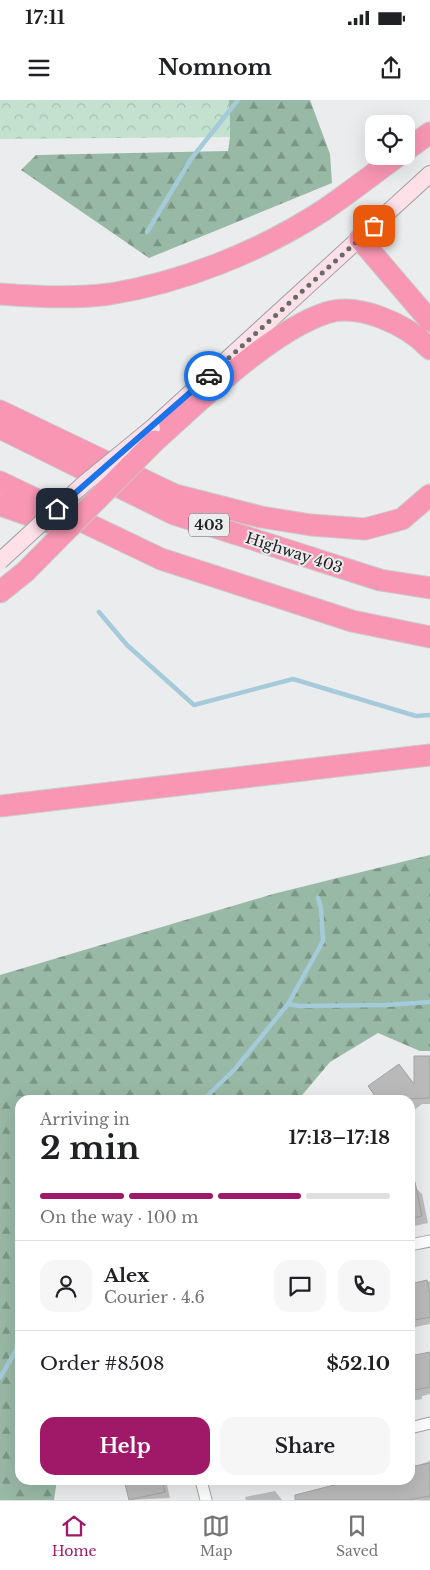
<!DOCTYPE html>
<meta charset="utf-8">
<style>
:root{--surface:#fff;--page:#f6f6f6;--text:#202124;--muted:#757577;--line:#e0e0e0;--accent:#9f1968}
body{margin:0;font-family:"Libre Baskerville",serif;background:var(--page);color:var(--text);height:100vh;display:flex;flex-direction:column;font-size:19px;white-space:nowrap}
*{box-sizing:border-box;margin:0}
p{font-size:16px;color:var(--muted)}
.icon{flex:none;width:28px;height:28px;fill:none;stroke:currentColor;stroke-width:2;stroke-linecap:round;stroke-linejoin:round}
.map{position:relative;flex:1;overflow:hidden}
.details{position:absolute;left:15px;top:995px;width:400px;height:390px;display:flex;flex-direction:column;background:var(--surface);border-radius:15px;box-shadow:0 5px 20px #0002}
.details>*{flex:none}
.fabs{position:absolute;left:365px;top:15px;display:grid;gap:10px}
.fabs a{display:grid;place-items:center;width:50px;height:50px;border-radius:10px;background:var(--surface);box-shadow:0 5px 20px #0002;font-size:25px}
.pin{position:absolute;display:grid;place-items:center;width:42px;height:42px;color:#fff;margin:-21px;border-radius:10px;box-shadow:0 2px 8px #0006}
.courier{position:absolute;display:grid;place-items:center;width:50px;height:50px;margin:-25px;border:4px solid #1a73e8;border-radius:50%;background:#fff;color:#222;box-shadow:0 1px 6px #0007}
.headline em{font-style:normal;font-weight:700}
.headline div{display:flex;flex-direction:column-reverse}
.headline{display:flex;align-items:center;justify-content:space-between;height:85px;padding:0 25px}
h1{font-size:32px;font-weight:700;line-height:38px}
.bar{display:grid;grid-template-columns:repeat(4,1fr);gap:8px 5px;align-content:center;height:60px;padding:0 25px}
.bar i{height:6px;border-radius:4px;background:var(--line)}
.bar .current{background:var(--accent)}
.bar p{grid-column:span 4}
.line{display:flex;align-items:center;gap:12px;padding:0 25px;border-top:1px solid var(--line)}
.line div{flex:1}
.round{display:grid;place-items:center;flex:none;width:52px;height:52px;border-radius:15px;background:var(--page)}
.primary-button{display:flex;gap:10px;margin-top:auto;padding:10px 25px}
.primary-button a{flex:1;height:58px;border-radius:15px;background:var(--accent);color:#fff;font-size:20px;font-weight:700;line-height:58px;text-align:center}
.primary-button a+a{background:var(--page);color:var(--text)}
.status{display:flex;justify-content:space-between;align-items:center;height:35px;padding:0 25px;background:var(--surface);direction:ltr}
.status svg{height:14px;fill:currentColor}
header{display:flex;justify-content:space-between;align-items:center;height:65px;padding:0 25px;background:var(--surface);font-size:22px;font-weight:700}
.tab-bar{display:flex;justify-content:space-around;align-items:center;height:70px;border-top:1px solid var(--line);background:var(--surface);font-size:14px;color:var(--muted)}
.tab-bar a{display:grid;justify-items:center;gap:2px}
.tab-bar .current{color:var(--accent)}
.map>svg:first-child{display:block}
.forest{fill:url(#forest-firs)}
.park{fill:url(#park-crowns)}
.shadow{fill:#0003}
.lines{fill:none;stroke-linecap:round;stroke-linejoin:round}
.stream{stroke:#a5cada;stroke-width:4.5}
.building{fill:#bab9b9;stroke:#a4a3a2}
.street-casing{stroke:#a2a3a4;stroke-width:13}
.secondary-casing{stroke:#a2a3a4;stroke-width:18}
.highway-casing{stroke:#cacaca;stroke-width:23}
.street{stroke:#fff;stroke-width:11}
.secondary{stroke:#fde0e8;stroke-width:16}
.highway{stroke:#f896b3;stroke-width:21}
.secondary-bridge-casing{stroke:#a2a3a4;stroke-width:18;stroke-linecap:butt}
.highway-bridge-casing{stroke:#cacaca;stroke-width:23;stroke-linecap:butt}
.secondary-bridge{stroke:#fde0e8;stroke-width:16}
.highway-bridge{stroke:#f896b3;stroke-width:21}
.done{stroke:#68696a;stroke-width:5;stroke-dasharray:0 9}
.route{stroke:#1a73e8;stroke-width:6}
.labels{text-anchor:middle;stroke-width:4;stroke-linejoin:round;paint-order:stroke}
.shield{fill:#ebeced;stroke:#5e5f60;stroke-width:1}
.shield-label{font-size:14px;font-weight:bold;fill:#222223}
.street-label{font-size:15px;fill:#222223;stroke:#ebeced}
</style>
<div class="status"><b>17:11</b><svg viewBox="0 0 49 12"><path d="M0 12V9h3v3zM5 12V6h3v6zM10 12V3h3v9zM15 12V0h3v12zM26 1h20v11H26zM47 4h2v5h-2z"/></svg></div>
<header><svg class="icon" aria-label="menu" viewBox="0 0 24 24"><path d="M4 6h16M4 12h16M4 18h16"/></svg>Nomnom<svg class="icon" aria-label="share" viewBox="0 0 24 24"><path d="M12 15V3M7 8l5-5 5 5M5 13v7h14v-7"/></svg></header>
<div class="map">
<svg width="430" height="1400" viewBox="0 0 430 1400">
<defs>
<pattern id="forest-firs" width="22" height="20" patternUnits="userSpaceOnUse" patternTransform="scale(1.25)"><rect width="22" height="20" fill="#98b9a5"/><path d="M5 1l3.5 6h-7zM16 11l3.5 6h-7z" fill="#7c9686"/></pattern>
<pattern id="park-crowns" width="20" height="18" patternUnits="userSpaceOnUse" patternTransform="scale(1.25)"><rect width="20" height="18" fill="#c3e1cf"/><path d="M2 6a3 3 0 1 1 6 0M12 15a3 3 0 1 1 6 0" fill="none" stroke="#a7c1b1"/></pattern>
</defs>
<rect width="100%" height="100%" fill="#ebeced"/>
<path class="forest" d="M 229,0 L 310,0 L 330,54 L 332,83 L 149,158 L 21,70 L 36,55 L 228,51 L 230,37 Z
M 430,755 L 430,951 L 420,951 L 378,933 L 330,962 L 298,1000 L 20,1000 L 20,1380 L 57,1380 L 54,1400 L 0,1400 L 0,875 L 273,794 Z"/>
<path class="park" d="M 0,0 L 229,0 L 230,37 L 0,39 Z"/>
<path class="shadow" d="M 430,957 L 430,1004 L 422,1004 L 410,1013 L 410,1000 L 354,1000 L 375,994 L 399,966 L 415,985 Z
M 410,1086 L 416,1088 L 422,1094 L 428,1123 L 410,1127 Z
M 430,1181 L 430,1224 L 415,1227 L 410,1225 L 410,1185 Z
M 430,1253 L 430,1294 L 422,1296 L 422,1299 L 410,1301 L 410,1260 Z
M 430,1361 L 430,1400 L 303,1400 L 357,1380 L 410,1380 L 410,1368 Z
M 124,1380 L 166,1380 L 170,1398 L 129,1400 Z
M 275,1391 L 282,1400 L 246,1400 L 245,1397 Z"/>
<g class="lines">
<path class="stream" d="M 147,132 L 191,59 L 238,0
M 99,512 L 127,545 L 194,605 L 293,579 L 416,616 L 430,615
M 288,904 L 300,906 L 386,905 L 430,902
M 203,1000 L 235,969 L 288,904 L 323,841 L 321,808 L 318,798
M 0,1278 L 20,1243"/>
</g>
<path class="building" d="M 414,956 L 430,956 L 430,998 L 378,1000 L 368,986 L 399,964 L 414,984 Z
M 410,1082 L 415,1082 L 422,1116 L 410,1119 Z
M 427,1180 L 430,1194 L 430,1217 L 410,1221 L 410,1184 Z
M 430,1252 L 430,1287 L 410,1291 L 410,1256 Z
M 430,1363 L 430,1396 L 408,1400 L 295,1400 L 295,1395 L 354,1380 L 410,1380 L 410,1367 Z
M 124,1380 L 162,1380 L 165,1392 L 129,1400 Z"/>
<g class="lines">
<defs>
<path id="street" d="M 410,1145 L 430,1141
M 410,1328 L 430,1323
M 201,1380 L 206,1400"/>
<path id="secondary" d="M 152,328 L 430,74"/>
<path id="highway" d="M 406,50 L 430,33
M 360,139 L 430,221
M 0,194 C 36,197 74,199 110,194 C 184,182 261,151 324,110 C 349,93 373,74 398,56
M 0,311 L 175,395 L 261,417 L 311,425 L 365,429 L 402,419 L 430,395
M 0,328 L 174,414 L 380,480 L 430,488
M 155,341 C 200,301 269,232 326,213 C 359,202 408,225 430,249
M 0,382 L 161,459 L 352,521 L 430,537
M 0,405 L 64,427
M 0,492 L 25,472
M 0,706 L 430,655"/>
</defs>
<use href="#street" class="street-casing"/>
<use href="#secondary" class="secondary-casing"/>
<use href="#highway" class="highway-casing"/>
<use href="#street" class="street"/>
<use href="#secondary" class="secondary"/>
<use href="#highway" class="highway"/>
<defs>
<path id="secondary-bridge" d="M 0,461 L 85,383 L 152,328"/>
<path id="highway-bridge" d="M 25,472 L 155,341"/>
</defs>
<use href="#secondary-bridge" class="secondary-bridge-casing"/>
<use href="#highway-bridge" class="highway-bridge-casing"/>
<use href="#secondary-bridge" class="secondary-bridge"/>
<use href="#highway-bridge" class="highway-bridge"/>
</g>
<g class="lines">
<path class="done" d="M 209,276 L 374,126"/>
<path class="route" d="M 57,409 L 209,276"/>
</g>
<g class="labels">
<rect class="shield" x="189" y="413.5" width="40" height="23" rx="4"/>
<g class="shield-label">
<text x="209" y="430">403</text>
</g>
<g class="street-label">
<text transform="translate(294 453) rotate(18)" y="5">Highway 403</text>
</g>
</g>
</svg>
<div class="fabs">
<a><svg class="icon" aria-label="locate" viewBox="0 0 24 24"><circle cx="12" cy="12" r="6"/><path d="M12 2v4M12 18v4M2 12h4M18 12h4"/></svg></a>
</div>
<div class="pin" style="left:374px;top:126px;background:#ea580c"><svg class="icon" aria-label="bag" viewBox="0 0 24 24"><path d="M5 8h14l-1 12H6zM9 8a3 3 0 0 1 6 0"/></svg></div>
<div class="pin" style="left:57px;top:409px;background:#1f2937"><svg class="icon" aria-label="home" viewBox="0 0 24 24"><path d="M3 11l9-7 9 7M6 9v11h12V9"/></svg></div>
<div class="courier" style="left:209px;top:276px"><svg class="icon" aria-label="car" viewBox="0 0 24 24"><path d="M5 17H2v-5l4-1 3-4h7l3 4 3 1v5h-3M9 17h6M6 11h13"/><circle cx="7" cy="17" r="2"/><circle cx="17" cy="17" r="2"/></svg></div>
<section class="details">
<div class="headline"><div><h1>2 min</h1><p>Arriving in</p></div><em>17:13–17:18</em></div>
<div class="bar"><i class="current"></i><i class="current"></i><i class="current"></i><i></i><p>On the way · 100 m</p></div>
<div class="line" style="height:90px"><a class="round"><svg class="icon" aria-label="person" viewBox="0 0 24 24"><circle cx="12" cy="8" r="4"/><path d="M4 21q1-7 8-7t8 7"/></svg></a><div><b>Alex</b><p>Courier · 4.6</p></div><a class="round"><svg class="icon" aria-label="chat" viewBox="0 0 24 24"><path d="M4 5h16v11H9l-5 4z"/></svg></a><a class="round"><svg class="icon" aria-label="phone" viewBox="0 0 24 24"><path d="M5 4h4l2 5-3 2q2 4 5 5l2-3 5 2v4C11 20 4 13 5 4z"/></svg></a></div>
<div class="line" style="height:65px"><div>Order #8508</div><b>$52.10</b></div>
<div class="primary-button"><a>Help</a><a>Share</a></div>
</section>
</div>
<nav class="tab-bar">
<a class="current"><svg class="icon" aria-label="home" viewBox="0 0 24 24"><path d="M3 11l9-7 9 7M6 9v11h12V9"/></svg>Home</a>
<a><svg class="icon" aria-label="map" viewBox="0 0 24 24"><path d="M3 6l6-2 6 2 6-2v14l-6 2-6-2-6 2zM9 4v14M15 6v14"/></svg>Map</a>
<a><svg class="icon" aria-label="saved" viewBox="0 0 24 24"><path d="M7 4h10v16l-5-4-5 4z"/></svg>Saved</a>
</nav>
